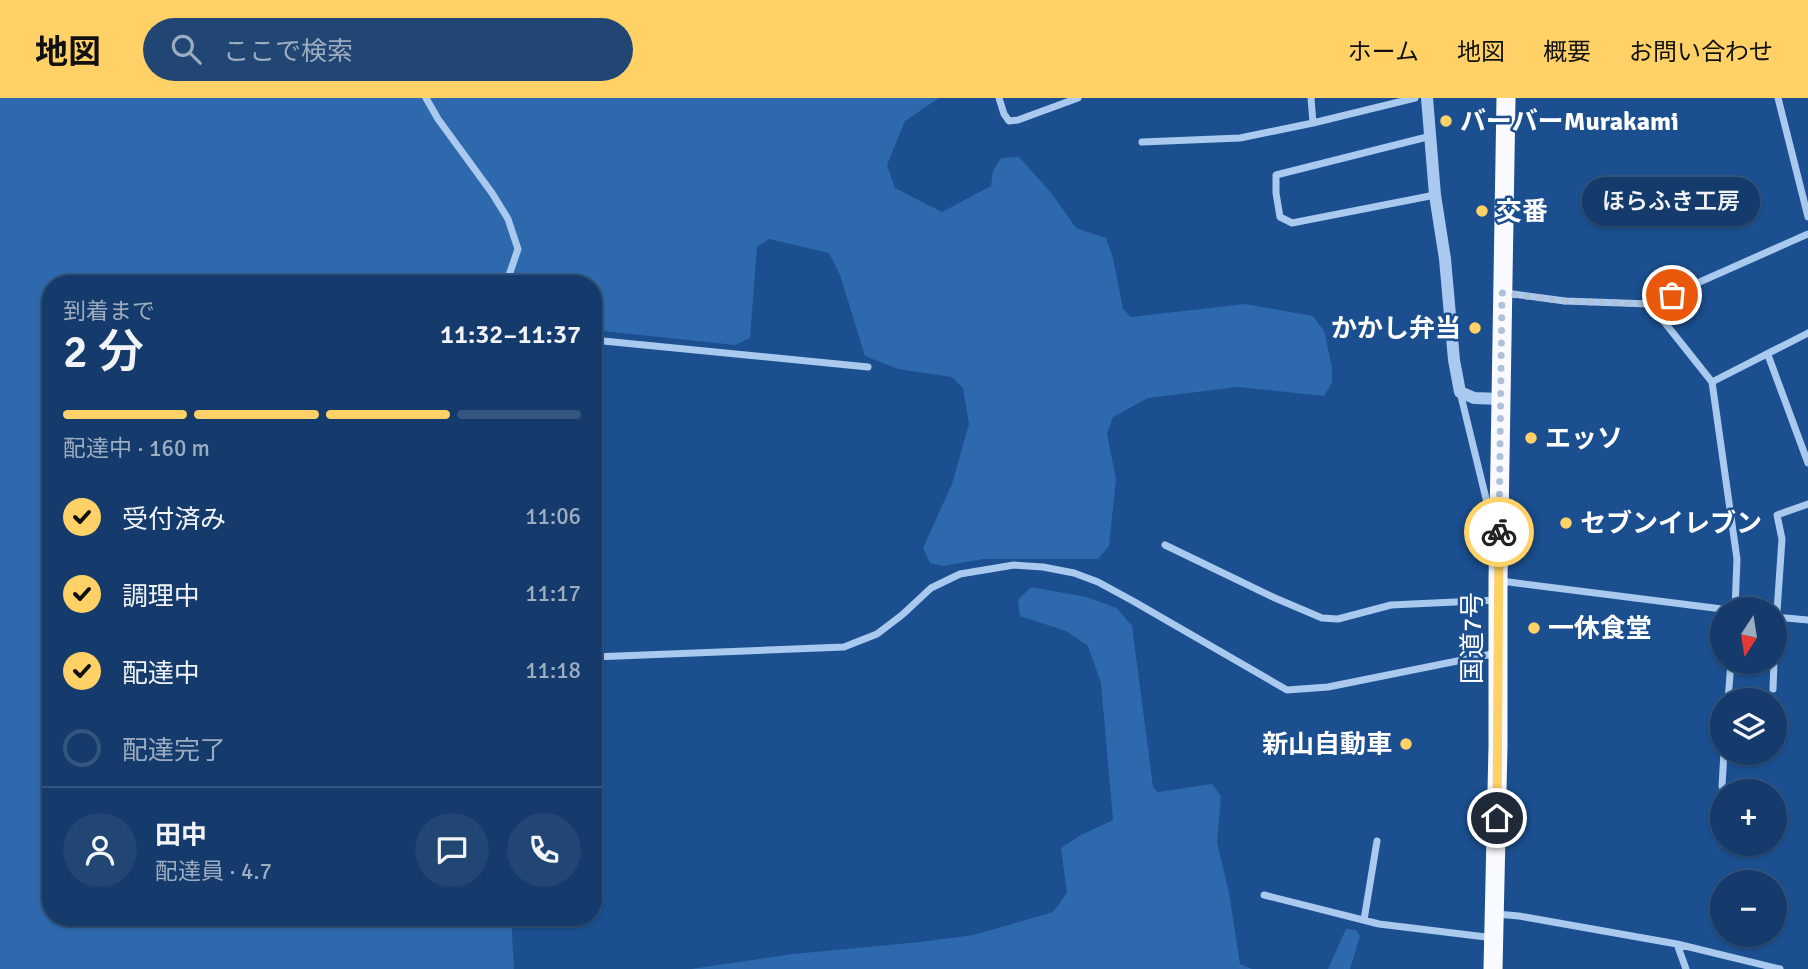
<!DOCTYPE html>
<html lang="ja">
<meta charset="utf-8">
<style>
:root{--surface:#143b6b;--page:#214673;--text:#f1f3f6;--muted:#9dadc1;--line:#33557e;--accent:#ffd166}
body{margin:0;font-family:Signika,"Noto Sans JP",sans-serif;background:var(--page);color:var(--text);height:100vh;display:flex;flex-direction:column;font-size:26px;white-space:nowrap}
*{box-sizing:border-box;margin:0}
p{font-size:23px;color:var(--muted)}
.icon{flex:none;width:38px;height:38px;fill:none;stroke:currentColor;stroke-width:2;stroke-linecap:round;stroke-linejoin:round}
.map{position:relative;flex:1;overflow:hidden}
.details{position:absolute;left:42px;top:177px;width:560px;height:651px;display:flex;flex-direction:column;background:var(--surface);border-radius:28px;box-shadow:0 2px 5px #0004,0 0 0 2px var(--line)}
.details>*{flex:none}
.needle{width:46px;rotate:192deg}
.tools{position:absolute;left:1710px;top:499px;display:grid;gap:14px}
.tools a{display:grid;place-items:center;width:77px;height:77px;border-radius:50%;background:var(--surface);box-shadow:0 2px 5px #0004,0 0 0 2px var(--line);font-size:35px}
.pin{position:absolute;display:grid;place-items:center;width:60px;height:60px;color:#fff;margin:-30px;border:4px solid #fff;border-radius:50%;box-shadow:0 2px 7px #0007}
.courier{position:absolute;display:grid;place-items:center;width:70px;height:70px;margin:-35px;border:5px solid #ffd166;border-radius:50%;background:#fff;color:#222;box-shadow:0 2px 9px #0007}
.bubble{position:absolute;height:49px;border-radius:24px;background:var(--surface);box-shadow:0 2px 5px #0004,0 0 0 2px var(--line);font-size:23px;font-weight:600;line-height:49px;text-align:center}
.summary em{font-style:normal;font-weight:600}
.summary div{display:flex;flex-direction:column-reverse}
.summary{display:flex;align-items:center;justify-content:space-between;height:119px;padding:0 21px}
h1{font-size:46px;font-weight:600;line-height:52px}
.bar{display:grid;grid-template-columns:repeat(4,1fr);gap:10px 7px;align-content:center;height:84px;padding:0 21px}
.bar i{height:9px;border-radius:5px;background:var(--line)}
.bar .on{background:var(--accent)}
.bar p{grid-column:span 4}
.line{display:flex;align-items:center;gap:18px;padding:0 21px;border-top:2px solid var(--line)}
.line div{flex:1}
.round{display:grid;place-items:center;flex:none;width:74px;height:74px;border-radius:37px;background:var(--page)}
ol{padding:0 21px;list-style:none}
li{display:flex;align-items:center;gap:21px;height:77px}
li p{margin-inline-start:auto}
li .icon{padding:7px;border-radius:50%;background:var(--accent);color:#111;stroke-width:4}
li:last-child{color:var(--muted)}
li i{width:38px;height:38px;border:4px solid var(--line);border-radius:50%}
header{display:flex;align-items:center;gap:42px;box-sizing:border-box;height:98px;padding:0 35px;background:var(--accent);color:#111}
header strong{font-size:33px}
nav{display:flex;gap:38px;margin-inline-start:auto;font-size:24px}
.search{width:490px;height:63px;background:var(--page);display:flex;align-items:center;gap:18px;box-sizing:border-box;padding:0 24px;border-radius:38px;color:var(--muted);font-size:26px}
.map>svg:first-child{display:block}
.green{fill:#2e69ad}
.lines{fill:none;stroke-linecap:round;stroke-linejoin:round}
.minor{stroke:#a9c9ee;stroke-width:7}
.tertiary{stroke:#a9c9ee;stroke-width:12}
.trunk{stroke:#f8faff;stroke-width:19}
.done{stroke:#afc1d8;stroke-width:7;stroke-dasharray:0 12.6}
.route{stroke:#ffd166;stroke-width:9}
.poi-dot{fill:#ffd166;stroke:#1b4f8f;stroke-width:2.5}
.labels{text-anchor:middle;stroke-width:5;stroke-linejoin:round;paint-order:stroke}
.poi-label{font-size:26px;font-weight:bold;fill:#fff;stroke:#1b4f8f;text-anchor:start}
.street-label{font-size:26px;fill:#fff;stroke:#1b4f8f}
</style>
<header>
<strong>地図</strong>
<div class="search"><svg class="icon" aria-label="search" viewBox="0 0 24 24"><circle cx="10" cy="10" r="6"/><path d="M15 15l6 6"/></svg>ここで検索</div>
<nav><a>ホーム</a><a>地図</a><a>概要</a><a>お問い合わせ</a></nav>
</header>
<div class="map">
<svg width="1808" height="871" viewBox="0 0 1808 871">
<rect width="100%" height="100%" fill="#1b4f8f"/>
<path class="green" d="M 0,0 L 939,0 L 905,23 L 887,67 L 895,90 L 942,114 L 991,88 L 993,73 L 1001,60 L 1019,59 L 1052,96 L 1076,130 L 1106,140 L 1113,160 L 1123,211 L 1131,219 L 1245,206 L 1313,218 L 1324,233 L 1332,269 L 1332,284 L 1324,298 L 1238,289 L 1148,300 L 1113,319 L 1107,336 L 1116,381 L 1109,448 L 1098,461 L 984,461 L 943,468 L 930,465 L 923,450 L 952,386 L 969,326 L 963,290 L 952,279 L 898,271 L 865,258 L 840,177 L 829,155 L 769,141 L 757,149 L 750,240 L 735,247 L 593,232 L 593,186 L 51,186 L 51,819 L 511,819 L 514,871 L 0,871 Z
M 1031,489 L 1086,499 L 1117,510 L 1132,528 L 1153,689 L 1158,694 L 1212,686 L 1221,698 L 1217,744 L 1229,795 L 1240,866 L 1252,871 L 691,871 L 793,856 L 920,844 L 974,837 L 1053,814 L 1067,795 L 1061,750 L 1079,738 L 1113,722 L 1101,585 L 1088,548 L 1066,533 L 1020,518 L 1018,502 Z
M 1346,831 L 1356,832 L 1360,838 L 1350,871 L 1328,871 Z"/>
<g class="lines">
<path class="minor" d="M 426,0 L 438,21 L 492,95 L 508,121 L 518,151 L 506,186
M 999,0 L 1004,16 L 1009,23 L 1018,22 L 1078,0
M 1311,0 L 1313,25 L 1415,0
M 1778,0 L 1808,119
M 1431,38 L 1276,77 L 1276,95 L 1280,119 L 1292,125 L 1435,97
M 1142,44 L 1240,40 L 1313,25
M 1506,195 L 1565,203 L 1650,206 L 1808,136
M 1650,206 L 1712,284 L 1737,461 L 1735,511
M 593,242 L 868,269
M 1768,257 L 1808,365
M 1712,284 L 1808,235
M 1460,294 L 1491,421
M 1165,447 L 1275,500 L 1322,520 L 1338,521 L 1391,507 L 1498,502
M 1501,483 L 1722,511
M 1775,519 L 1808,522
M 1774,557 L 1782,441 L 1777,417 L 1808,406
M 593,559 L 844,549 L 877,536 L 902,517 L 931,490 L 960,476 L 1014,467 L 1043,469 L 1074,475 L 1098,484 L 1133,503 L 1287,592 L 1328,589 L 1497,555
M 1773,591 L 1774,564
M 1728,602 L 1731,564
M 1722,688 L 1724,654
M 1264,797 L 1379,826 L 1494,840
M 1496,816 L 1519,818 L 1677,846 L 1780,871
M 1364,822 L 1377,743
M 1677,846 L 1686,871"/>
<path class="tertiary" d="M 1427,0 L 1435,97 L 1445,161 L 1454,262 L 1460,294 L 1474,300 L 1501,301"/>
<path class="trunk" d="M 1493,871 L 1498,648 L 1498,483 L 1506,0"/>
</g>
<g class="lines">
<path class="done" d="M 1499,434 L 1502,195 L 1565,203 L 1650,206 L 1672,197"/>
<path class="route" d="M 1497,720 L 1499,434"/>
</g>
<g class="poi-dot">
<circle cx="1446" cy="23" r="7"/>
<circle cx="1482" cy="113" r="7"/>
<circle cx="1475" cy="230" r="7"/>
<circle cx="1531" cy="340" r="7"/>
<circle cx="1566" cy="425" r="7"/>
<circle cx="1534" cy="530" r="7"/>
<circle cx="1406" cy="646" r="7"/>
</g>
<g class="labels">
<g class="poi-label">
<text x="1460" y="32">バーバーMurakami</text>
<text x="1496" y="122">交番</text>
<text x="1461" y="239" text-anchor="end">かかし弁当</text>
<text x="1545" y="349">エッソ</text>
<text x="1580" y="434">セブンイレブン</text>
<text x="1548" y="539">一休食堂</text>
<text x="1392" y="655" text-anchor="end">新山自動車</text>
</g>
<g class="street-label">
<text transform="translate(1472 540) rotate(-90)" y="9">国道7号</text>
</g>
</g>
</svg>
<div class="tools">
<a><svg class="needle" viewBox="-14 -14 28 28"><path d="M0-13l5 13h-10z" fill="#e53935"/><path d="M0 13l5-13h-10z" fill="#9dadc1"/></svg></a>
<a><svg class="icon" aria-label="layers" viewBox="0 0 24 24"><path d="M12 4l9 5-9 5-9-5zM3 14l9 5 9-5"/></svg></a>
<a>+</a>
<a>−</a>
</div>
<div class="pin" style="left:1672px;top:197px;background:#ea580c"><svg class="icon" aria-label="bag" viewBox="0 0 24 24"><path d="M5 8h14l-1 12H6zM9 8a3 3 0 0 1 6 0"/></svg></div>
<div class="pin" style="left:1497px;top:720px;background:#1f2937"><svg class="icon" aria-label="home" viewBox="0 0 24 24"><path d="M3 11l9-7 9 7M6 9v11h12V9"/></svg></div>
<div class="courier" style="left:1499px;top:434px"><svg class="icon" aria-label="bike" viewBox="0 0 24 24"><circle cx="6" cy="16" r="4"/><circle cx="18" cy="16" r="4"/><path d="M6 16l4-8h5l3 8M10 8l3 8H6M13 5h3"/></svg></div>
<div class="bubble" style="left:1582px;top:79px;width:178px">ほらふき工房</div>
<section class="details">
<div class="summary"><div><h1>2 分</h1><p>到着まで</p></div><em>11:32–11:37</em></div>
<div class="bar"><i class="on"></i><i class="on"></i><i class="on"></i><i></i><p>配達中 · 160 m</p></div>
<ol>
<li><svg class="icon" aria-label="check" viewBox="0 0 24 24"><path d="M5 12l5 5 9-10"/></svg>受付済み<p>11:06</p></li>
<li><svg class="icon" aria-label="check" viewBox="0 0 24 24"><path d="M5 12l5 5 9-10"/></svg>調理中<p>11:17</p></li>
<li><svg class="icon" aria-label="check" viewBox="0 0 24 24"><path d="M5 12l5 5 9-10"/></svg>配達中<p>11:18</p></li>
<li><i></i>配達完了</li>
</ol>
<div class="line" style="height:126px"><a class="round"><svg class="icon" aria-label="person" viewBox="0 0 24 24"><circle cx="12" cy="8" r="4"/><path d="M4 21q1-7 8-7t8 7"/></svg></a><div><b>田中</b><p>配達員 · 4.7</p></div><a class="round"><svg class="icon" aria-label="chat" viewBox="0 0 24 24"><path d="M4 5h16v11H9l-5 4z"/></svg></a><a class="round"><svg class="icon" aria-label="phone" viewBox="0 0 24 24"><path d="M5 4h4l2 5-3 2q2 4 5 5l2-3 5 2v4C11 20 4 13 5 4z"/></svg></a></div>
</section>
</div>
